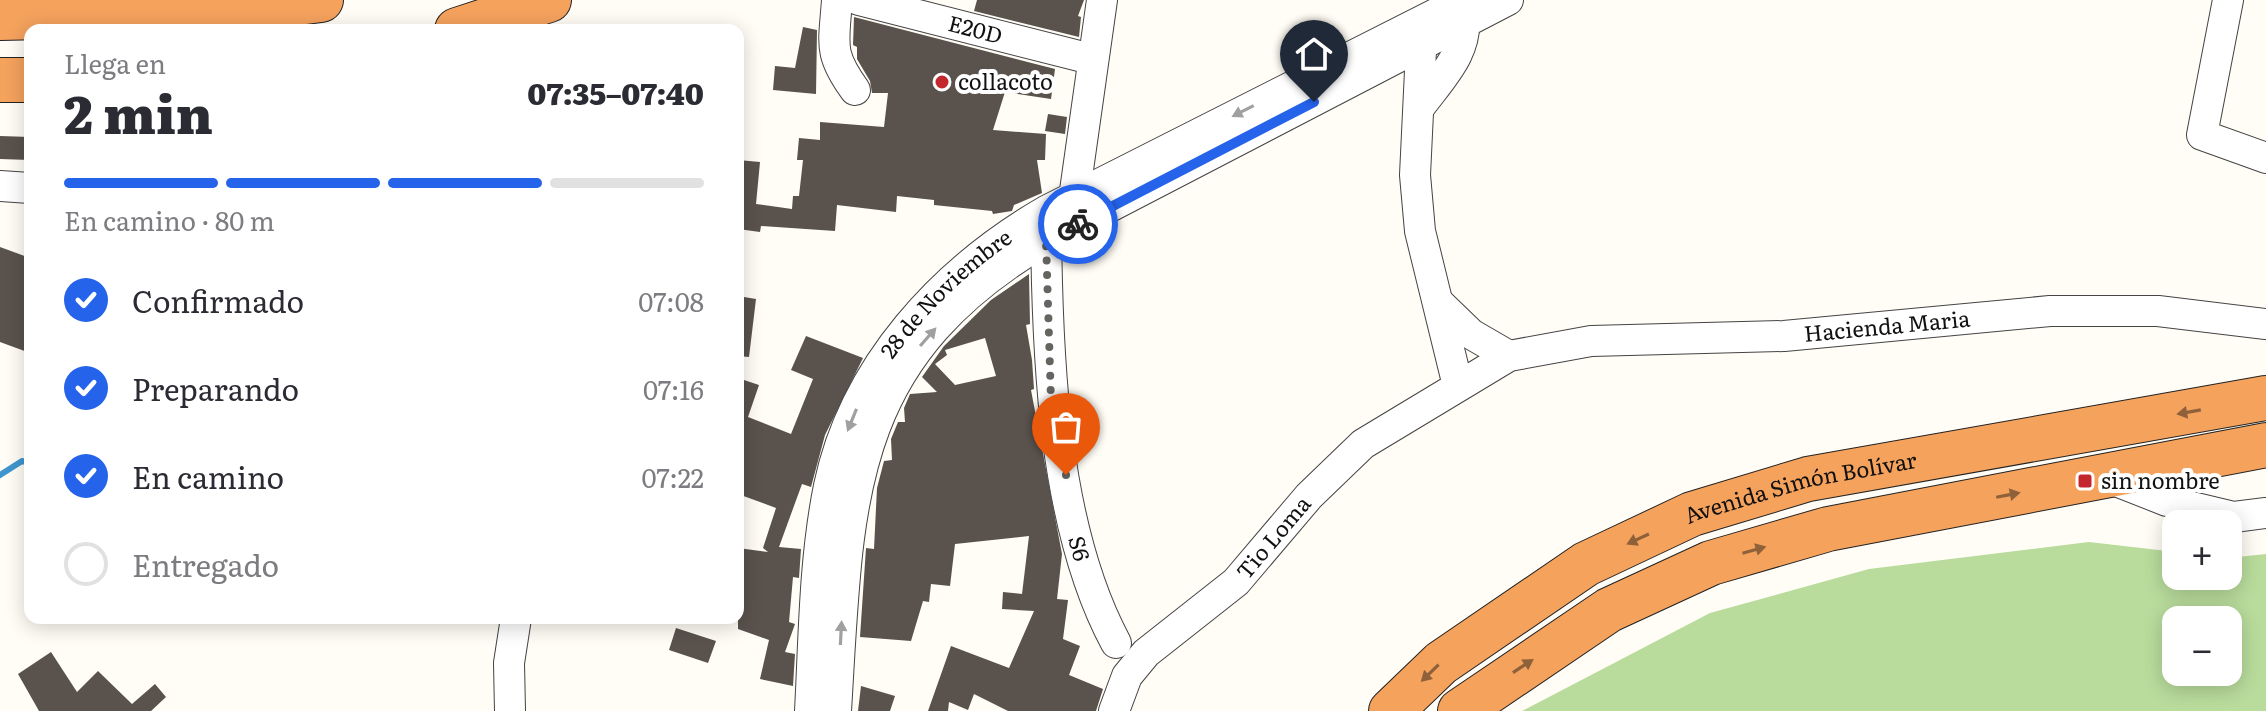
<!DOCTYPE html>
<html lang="es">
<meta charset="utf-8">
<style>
:root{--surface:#fff;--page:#f7f7f7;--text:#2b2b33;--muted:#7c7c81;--line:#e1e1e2;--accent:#2563eb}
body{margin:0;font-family:Literata,serif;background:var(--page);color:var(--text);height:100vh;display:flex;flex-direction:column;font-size:30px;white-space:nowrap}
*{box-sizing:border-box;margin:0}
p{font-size:26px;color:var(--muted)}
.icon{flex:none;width:44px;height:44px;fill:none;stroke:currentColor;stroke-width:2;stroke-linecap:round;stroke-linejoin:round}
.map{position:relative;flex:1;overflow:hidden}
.sheet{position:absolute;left:24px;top:24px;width:720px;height:600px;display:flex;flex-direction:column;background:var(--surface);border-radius:16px;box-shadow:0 4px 20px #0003}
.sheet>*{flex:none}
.fabs{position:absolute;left:2162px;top:510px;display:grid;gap:16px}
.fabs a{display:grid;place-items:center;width:80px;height:80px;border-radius:16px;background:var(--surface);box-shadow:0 4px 20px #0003;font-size:40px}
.pin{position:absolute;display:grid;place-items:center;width:68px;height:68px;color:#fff;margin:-82px -34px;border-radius:50% 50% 50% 0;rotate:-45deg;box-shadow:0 0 8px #0007}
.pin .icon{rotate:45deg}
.courier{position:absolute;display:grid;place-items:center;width:80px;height:80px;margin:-40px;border:6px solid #2563eb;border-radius:50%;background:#fff;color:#222;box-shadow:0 2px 10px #0007}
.head em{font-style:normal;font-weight:800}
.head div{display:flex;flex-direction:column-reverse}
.head{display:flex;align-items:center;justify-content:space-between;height:136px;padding:0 40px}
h1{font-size:52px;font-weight:800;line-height:60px}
.bar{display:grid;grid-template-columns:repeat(4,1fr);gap:12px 8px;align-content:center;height:96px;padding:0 40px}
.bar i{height:10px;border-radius:6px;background:var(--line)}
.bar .active{background:var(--accent)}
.bar p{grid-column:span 4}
ol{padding:0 40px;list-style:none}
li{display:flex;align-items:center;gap:24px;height:88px}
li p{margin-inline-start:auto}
li .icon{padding:8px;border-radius:50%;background:var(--accent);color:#fff;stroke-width:4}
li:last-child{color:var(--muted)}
li i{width:44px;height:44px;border:4px solid var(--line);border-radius:50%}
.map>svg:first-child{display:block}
.forest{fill:#b9dc9c;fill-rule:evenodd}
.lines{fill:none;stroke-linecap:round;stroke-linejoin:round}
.stream{stroke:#3f96cf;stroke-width:6}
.building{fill:#5a524d;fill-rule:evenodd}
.minor-casing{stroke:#444;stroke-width:32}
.highway-casing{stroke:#222;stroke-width:46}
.minor{stroke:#fff;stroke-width:30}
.highway{stroke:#f5a25d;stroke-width:44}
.oneway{fill:#a0a0a0}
.oneway2{fill:#8e613b}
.done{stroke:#646461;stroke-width:8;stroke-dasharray:0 14.4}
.route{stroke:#2563eb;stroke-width:10}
.poi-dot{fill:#c4262e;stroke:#fff;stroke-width:3}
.labels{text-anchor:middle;stroke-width:8;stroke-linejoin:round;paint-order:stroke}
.street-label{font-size:22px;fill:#111;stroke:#fff}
.poi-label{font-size:22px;fill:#111;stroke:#fff;text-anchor:start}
</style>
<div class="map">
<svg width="2266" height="711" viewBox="0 0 2266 711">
<rect width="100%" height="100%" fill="#fffdf5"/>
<path class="forest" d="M 2089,542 L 2176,552 L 2176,576 L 2228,576 L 2228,558 L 2266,554 L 2266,711 L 1522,711 L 1710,613 L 1869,569 ZM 2176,620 L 2228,620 L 2228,672 L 2176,672 Z"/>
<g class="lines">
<path class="stream" d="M 0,475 L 22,461 L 30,463"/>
</g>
<path class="building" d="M 977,0 L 1084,0 L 1078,16 L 1081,17 L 1079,37 L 974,11 Z
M 854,17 L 1055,69 L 1051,99 L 1005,92 L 993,130 L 1046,134 L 1045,160 L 1037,160 L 1042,193 L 1014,205 L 1012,211 L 993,214 L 992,211 L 934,205 L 934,200 L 897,196 L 896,212 L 837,205 L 835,231 L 761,226 L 760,232 L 738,229 L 738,160 L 760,162 L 756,204 L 792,209 L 793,196 L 799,196 L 803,160 L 797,160 L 799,138 L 820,140 L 820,122 L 884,127 L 888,93 L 872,93 L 870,81 L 857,59 L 857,47 L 853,45 Z
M 803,27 L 817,30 L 816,94 L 773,90 L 775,66 L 795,68 Z
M 1048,114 L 1067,117 L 1065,134 L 1045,131 Z
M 0,136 L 30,137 L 30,160 L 0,159 Z
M 0,247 L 30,258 L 30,353 L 0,342 Z
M 1029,274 L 1030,324 L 1026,325 L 1032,360 L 1034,389 L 1031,390 L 1062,554 L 1057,599 L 1068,600 L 1063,639 L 1080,646 L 1069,675 L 1103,689 L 1096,711 L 1008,711 L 974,694 L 968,710 L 949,702 L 948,711 L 928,711 L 951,646 L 1009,668 L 1034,611 L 1002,609 L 1003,592 L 1022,594 L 1029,536 L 955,544 L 950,586 L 931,584 L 929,602 L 923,601 L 911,641 L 860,637 L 866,548 L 874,549 L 877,488 L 884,461 L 892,460 L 891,439 L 898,422 L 905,422 L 904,408 L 910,394 L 937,392 L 922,377 L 944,346 L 991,300 ZM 985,338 L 996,376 L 955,385 L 935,364 L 947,355 L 945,350 Z
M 738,296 L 756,299 L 749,357 L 738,356 Z
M 806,336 L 863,358 L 825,435 L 811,487 L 802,484 L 779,547 L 801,549 L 799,578 L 793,577 L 789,622 L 795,624 L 785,652 L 795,654 L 793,686 L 760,679 L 769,640 L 738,629 L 738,548 L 768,552 L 763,548 L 776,508 L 738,494 L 738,378 L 759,385 L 748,417 L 791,434 L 813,379 L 791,370 Z
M 676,628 L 716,641 L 708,663 L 669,650 Z
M 51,652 L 77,692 L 98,671 L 132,704 L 155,684 L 166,697 L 151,711 L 39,711 L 18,674 Z
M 861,686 L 895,696 L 890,711 L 858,711 Z"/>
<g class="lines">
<defs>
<g id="minor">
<path d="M 837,0 C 834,44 828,53 855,90"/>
<path id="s1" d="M 859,0 L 1091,59"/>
<path d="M 2228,0 L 2202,135 L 2266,158"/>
<path d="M 1422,29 L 1415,175 L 1420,231 L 1458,386"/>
<path d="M 1419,108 C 1440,79 1471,50 1463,12"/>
<path d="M 0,186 L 30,188"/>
<path d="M 1072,212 L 1102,0"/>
<path id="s2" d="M 1046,225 C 1047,356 1053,526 1116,643"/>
<path d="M 1440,304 L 1471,334 L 1509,356"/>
<path d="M 2106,477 L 2167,501 L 2234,517 L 2266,513"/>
<path d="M 510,711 L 509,663 L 516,618"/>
<path id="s3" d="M 810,711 C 814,636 814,560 829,486 C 854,366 943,271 1046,211 L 1463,0"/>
<path d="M 836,711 C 849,500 844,359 1046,240 L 1508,0"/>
<path id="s4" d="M 1114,711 L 1127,676 L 1146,653 L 1236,582 L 1309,496 L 1363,444 L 1509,356 L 1591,341 L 1784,336 L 2050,311 L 2158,311 L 2266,324"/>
</g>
<g id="highway">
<path d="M 0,18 L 218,13 L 321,0"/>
<path d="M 457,30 L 549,0"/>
<path d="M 0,80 L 30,80"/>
<path id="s5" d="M 1391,711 L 1441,663 L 1586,564 L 1692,514 L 1808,479 L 2266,398"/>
<path d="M 1460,711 L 1609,610 L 1711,563 L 1828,529 L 2266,445"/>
</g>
</defs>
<use href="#minor" class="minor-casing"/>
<use href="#highway" class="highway-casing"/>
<use href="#minor" class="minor"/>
<use href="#highway" class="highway"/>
</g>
<defs><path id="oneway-solid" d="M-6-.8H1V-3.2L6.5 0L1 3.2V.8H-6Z" transform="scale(2)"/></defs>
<g class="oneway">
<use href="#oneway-solid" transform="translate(1243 111) rotate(153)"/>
<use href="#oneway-solid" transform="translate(928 337) rotate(-49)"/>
<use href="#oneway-solid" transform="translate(852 420) rotate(112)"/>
<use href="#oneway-solid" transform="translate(841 633) rotate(-87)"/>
</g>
<g class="oneway2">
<use href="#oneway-solid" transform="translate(2189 412) rotate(170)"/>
<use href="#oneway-solid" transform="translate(2008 495) rotate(-11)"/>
<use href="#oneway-solid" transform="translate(1638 539) rotate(155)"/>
<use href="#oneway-solid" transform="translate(1754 550) rotate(-16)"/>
<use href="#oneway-solid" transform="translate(1523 666) rotate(-33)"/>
<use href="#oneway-solid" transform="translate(1430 673) rotate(136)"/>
</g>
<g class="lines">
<path class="done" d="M 1066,475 L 1051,401 L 1046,240 L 1078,224"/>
<path class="route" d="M 1078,224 L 1314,102"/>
</g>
<g class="poi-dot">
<circle cx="942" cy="82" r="8"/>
<rect x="2077" y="473" width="16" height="16" rx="4"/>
</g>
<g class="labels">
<g class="street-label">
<text dy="8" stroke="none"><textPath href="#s1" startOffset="120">E20D</textPath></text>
<text dy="8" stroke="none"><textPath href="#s3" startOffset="456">28 de Noviembre</textPath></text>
<text dy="8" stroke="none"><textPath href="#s4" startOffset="920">Hacienda Maria</textPath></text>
<text dy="8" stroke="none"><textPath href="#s5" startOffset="474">Avenida Simón Bolívar</textPath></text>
<text dy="8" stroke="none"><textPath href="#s4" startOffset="240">Tio Loma</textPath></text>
<text dy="8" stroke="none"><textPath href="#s2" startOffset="326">S6</textPath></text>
</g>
<g class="poi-label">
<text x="958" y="90">collacoto</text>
<text x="2101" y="489">sin nombre</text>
</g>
</g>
</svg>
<div class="fabs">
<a>+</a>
<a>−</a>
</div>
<div class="pin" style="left:1066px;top:475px;background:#ea580c"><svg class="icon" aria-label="bag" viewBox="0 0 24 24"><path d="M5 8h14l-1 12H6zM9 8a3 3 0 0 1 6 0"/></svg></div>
<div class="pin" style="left:1314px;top:102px;background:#1f2937"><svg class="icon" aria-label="home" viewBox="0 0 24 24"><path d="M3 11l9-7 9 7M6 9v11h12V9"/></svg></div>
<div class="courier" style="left:1078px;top:224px"><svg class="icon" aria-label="bike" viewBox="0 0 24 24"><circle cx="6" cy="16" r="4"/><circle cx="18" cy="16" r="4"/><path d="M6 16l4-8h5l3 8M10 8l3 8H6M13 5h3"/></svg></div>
<section class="sheet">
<div class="head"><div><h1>2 min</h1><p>Llega en</p></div><em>07:35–07:40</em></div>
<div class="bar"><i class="active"></i><i class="active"></i><i class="active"></i><i></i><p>En camino · 80 m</p></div>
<ol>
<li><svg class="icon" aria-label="check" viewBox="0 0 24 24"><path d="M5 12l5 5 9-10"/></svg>Confirmado<p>07:08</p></li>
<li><svg class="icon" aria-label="check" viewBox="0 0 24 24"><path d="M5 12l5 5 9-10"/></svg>Preparando<p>07:16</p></li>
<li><svg class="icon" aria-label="check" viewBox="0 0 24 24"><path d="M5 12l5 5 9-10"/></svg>En camino<p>07:22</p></li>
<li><i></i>Entregado</li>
</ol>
</section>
</div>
